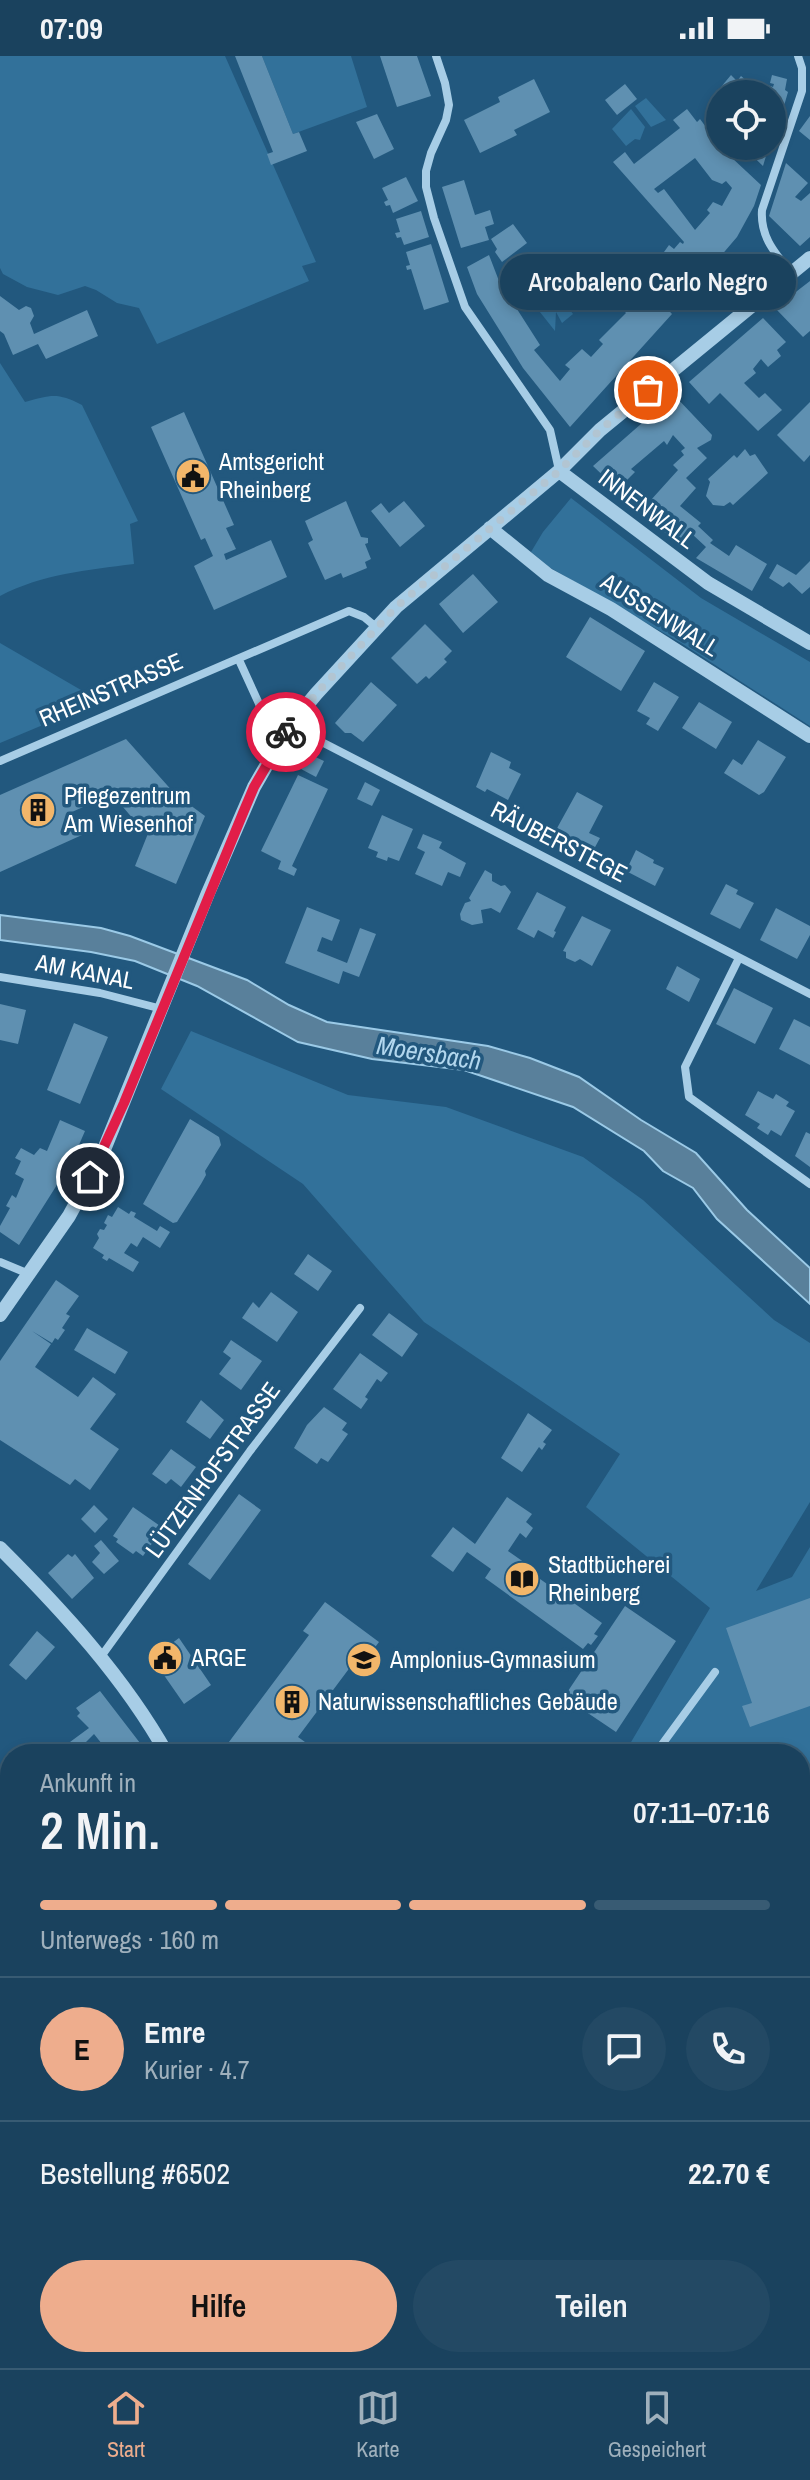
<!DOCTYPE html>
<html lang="de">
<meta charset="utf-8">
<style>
:root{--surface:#1a425e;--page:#234964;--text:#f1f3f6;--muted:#9fb0bc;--line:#385b73;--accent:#eead8d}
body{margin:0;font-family:"Archivo Narrow",sans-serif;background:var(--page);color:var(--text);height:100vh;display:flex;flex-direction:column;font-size:30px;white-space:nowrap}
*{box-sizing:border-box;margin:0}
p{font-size:26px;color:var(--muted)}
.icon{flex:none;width:44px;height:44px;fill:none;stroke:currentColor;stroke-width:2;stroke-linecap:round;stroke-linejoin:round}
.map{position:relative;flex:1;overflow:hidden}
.drawer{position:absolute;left:0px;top:1688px;width:810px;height:624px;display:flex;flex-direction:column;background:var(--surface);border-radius:32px 32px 0 0;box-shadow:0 4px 12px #0003,0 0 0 2px var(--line)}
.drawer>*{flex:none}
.fabs{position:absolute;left:706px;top:24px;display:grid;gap:16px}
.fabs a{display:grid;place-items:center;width:80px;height:80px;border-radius:50%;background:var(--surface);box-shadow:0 4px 12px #0003,0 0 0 2px var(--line);font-size:40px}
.pin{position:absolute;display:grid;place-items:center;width:68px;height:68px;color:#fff;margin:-34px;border:4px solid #fff;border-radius:50%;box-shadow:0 2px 8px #0007}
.courier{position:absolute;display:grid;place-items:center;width:80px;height:80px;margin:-40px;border:6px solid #e11d48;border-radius:50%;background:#fff;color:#222;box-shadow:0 2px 10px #0007}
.bubble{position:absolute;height:56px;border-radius:28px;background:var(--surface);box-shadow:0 4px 12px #0003,0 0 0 2px var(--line);font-size:26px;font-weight:600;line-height:56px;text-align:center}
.overview em{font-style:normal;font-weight:600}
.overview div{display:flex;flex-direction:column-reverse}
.overview{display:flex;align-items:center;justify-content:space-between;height:136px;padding:0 40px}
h1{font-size:52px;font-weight:600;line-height:60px}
.bar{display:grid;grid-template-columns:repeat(4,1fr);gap:12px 8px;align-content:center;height:96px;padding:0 40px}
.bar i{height:10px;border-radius:6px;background:var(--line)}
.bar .on{background:var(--accent)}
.bar p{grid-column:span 4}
.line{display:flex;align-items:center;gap:20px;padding:0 40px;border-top:2px solid var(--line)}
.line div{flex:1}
.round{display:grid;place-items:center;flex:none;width:84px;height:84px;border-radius:42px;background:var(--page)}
.action{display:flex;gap:16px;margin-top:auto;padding:16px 40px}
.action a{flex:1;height:92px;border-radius:48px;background:var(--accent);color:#111;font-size:32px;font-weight:600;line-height:92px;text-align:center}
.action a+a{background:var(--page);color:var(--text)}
.status{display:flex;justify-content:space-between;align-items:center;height:56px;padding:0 40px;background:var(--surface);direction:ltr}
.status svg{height:22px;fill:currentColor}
.tabs{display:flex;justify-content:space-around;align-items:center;height:112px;border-top:2px solid var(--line);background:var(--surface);font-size:22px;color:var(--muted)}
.tabs a{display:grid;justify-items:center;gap:4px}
.tabs .on{color:var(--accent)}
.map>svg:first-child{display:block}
.green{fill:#32719a}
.water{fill:#59809b;stroke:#9bcae7;stroke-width:2}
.building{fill:#5f90b1;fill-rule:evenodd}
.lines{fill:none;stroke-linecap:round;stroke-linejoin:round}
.minor{stroke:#a7cde6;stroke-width:8}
.tertiary{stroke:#a7cde6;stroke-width:14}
.done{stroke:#b2c5d2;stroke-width:8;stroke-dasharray:0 14.4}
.route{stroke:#e11d48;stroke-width:10}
.labels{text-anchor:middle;stroke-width:7;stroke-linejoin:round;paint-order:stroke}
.poi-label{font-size:24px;fill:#fff;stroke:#22587e;text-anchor:start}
.street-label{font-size:24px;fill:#fff;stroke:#22587e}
.water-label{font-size:26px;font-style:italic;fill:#b2d7ee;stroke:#22587e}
</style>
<div class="status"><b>07:09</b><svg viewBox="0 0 49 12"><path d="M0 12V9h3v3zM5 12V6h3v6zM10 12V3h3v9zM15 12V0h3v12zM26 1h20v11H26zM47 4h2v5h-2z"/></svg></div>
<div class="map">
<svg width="810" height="2312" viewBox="0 0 810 2312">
<rect width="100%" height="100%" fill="#22587e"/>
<path class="green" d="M 0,0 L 225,0 L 316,206 L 302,210 L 309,225 L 157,288 L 139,252 L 117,247 L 96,234 L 85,230 L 58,239 L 27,231 L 3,218 L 0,212 Z
M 262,0 L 351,0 L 367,51 L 293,78 Z
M 646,42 L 666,64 L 651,71 L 635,50 Z
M 631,53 L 645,71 L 640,84 L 635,83 L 626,90 L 612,73 Z
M 529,200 L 573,258 L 562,267 L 556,256 L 555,275 L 528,241 L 519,245 L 502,224 Z
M 0,307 L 25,346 C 51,339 57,336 82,349 L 138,465 L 130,468 L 134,508 C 87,514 42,518 0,540 Z
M 571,442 L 701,542 L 810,606 L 810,670 L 681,587 L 549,511 L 531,496 L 543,476 Z
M 0,587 L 100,645 L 0,687 Z
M 191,975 L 348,1039 L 446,1051 L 583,1101 L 643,1144 L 774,1264 L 810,1287 L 810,1446 L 756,1535 L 792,1521 L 810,1491 L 810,1955 L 800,1975 L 800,1698 L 624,1698 L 710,1552 L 586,1451 L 620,1398 L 424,1266 L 303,1128 L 161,1033 Z
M 355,2302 L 634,2302 L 629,2312 L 359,2312 Z"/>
<path class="water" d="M 0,859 L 101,872 L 130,880 L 247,924 L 289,949 L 327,966 L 488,990 L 530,1002 L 579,1021 L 641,1064 L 696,1097 L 747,1154 L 810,1212 L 810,1248 L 717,1163 L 693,1132 L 663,1115 L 644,1095 L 573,1051 L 464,1014 L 372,1003 L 298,986 L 197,930 L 135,905 L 91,896 L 0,884 Z"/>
<path class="building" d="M 235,0 L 262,0 L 293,78 L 299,76 L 307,95 L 271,109 L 267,98 L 273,96 Z
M 380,0 L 417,0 L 431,40 L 397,51 Z
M 731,19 L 737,25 L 741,20 L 762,38 L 765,28 L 773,31 L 774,28 L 770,27 L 772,19 L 787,23 L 785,34 L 788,36 L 773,88 L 772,38 L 748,38 L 734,27 L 726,36 L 721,31 Z
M 534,23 L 550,56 L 514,74 L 517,79 L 480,97 L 464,64 L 500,46 L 498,41 Z
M 625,28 L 637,43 L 617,59 L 605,44 Z
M 687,53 L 697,66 L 700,63 L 729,102 L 731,101 L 761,129 L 754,150 L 737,181 L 696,229 L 678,214 L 664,196 L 669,189 L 674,193 L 680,186 L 683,188 L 684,186 L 613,106 L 625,96 L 634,108 L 680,72 L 673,64 ZM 695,102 L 712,124 L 722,128 L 726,125 L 732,132 L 722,150 L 713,146 L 707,154 L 710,157 L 695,174 L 664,133 L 658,137 L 654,133 Z
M 377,58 L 394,93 L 374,103 L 356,66 Z
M 810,60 L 810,84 L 799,75 Z
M 742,90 L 769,90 L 763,110 Z
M 786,107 L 808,127 L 795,141 L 801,145 L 810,137 L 810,181 L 800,190 L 769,160 Z
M 406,121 L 418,145 L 393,157 L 390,149 L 386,150 L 384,146 L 388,144 L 382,132 Z
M 464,124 L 475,159 L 490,154 L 494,168 L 485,171 L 489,184 L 461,192 L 442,131 Z
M 421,155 L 429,181 L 404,189 L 401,181 L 397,182 L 395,177 L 400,176 L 396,163 Z
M 513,168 L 527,187 L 502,206 L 495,196 L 497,193 L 491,183 Z
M 431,188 L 449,246 L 424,254 L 411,213 L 407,214 L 406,210 L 410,209 L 406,196 Z
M 489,199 L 499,225 L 540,289 L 534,294 L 560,325 L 570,313 L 565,309 L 582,293 L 591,301 L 603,288 L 599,284 L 626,257 L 614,244 L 638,222 L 672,258 L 570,371 L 523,312 L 477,238 L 467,211 Z
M 667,214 L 690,239 L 677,253 L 653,226 Z
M 810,225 L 810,275 L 803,281 L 775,252 Z
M 0,240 L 19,254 L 26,250 L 31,252 L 34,260 L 30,267 L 34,278 L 87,254 L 98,280 L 46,303 L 38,288 L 13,299 L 4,278 L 0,275 Z
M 763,262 L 786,286 L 777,294 L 781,300 L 768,311 L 761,303 L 753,313 L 756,317 L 744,327 L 759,342 L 765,337 L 782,354 L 758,375 L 720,337 L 709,348 L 689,326 Z
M 674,339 L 712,379 L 711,384 L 697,392 L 707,402 L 686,422 L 696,432 L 680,450 L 701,467 L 698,470 L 713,484 L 710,487 L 729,500 L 736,489 L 767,508 L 752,535 L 696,502 L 706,491 L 692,478 L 680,490 L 641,455 L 678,414 L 673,409 L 684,399 L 681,395 L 685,392 L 673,379 L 667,389 L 664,385 L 631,413 L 635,416 L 625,426 L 646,445 L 638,453 L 593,410 Z
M 810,346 L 810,399 L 804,406 L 777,379 Z
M 184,356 L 234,469 L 226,472 L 236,493 L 224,498 L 226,504 L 271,484 L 287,521 L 214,554 L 194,510 L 213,500 L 205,482 L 201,484 L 151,371 Z
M 745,393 L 750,400 L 755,398 L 768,417 L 733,449 L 730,446 L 724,450 L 713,449 L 706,440 L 710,426 L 708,423 L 734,399 L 737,402 Z
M 346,445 L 361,481 L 368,482 L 368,487 L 365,488 L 371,503 L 365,506 L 367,512 L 343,522 L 341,517 L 325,524 L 308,487 L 313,484 L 305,465 Z
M 404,445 L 425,470 L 400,491 L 371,455 L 381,447 L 389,457 Z
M 810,505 L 810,531 L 802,538 L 789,526 L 783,531 L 769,522 L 777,508 L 796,519 Z
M 473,518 L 498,546 L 463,577 L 439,548 Z
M 590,561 L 645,595 L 621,635 L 566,601 Z
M 425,568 L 452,595 L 444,603 L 447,606 L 429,623 L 426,620 L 417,628 L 391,602 Z
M 371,626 L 397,649 L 363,686 L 351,677 L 345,677 L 335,667 Z
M 654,626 L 679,641 L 658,675 L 646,668 L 650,662 L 637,655 Z
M 699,646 L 732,666 L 716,693 L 682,672 Z
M 126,683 L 175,738 L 205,760 L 176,828 L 135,810 L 149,775 L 134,764 L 112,738 L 72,756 L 82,779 L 0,816 L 0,739 Z
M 758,684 L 786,701 L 764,736 L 759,739 L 724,717 L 733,703 L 742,709 Z
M 491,696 L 511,706 L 509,712 L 521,718 L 508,744 L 487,733 L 485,736 L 476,731 Z
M 309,698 L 324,705 L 316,721 L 301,713 Z
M 298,719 L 328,733 L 292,810 L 297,813 L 294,820 L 278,813 L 281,805 L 261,795 Z
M 365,726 L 380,734 L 372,750 L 357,743 Z
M 577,736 L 603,750 L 589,777 L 600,782 L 594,793 L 556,774 Z
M 382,759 L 413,773 L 399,805 L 388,801 L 387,805 L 376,801 L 378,796 L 368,792 Z
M 423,778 L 442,786 L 439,792 L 466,807 L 460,821 L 448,816 L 442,830 L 415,818 L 425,796 L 417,792 Z
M 636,794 L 654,804 L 653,807 L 664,812 L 655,830 L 626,815 Z
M 485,814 L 492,818 L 492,825 L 501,830 L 505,829 L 511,836 L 500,857 L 491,852 L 481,854 L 483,867 L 472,869 L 461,864 L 460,858 L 465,847 L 471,845 L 469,842 Z
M 726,828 L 738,834 L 736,838 L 754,847 L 740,873 L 710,858 Z
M 537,836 L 566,851 L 554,875 L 556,876 L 553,882 L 538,874 L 534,882 L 517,873 Z
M 307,851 L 340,864 L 332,885 L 322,881 L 317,895 L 347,907 L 360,872 L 376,878 L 359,921 L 343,915 L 339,928 L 285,907 Z
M 776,852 L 810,870 L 810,879 L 797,903 L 760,884 Z
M 582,860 L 611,874 L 592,910 L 580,903 L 575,906 L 566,902 L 566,896 L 563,895 Z
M 677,910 L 700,923 L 689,946 L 666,933 Z
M 734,932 L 773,952 L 755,988 L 716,968 Z
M 0,948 L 26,954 L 18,988 L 0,984 Z
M 794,963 L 810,971 L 810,1009 L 779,993 Z
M 74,967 L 108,981 L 80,1048 L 47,1034 Z
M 758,1035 L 773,1043 L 776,1038 L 789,1046 L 786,1050 L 795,1055 L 781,1080 L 771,1074 L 768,1079 L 757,1072 L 760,1068 L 745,1059 Z
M 190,1063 L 219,1081 L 221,1089 L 205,1115 L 206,1119 L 201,1128 L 177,1166 L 173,1167 L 143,1148 Z
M 60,1064 L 85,1075 L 72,1105 L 19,1189 L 0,1176 L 0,1170 L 10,1152 L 6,1150 L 12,1139 L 16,1142 L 24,1123 L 15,1118 L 21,1105 L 15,1102 L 21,1092 L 34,1099 L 40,1092 L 47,1095 Z
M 806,1076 L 810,1078 L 810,1111 L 795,1100 Z
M 118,1151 L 129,1158 L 131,1155 L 136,1157 L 134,1161 L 157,1175 L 160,1170 L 170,1176 L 160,1192 L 143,1181 L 137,1191 L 131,1187 L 124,1197 L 139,1206 L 133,1216 L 109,1202 L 107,1205 L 102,1202 L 104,1199 L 93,1192 L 99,1182 L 97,1178 L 100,1173 L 104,1174 L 107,1169 L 104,1167 L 108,1159 L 112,1161 Z
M 308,1198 L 332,1215 L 318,1235 L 294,1218 Z
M 56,1224 L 79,1240 L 66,1258 L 70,1260 L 62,1272 L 65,1274 L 58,1284 L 55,1282 L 52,1287 L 32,1275 L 51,1288 L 35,1311 L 78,1341 L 93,1321 L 116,1338 L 90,1373 L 119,1393 L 90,1434 L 75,1423 L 70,1429 L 0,1384 L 0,1305 Z
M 271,1236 L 298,1256 L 277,1286 L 242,1262 L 253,1246 L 259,1252 Z
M 389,1257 L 418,1278 L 402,1301 L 372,1279 Z
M 87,1272 L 128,1296 L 115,1318 L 74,1294 Z
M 231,1284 L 262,1305 L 241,1334 L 219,1318 L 231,1302 L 223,1296 Z
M 360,1297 L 388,1317 L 381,1326 L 377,1323 L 365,1341 L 368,1343 L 361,1353 L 333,1333 Z
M 201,1344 L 224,1364 L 210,1383 L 186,1366 Z
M 324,1351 L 347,1367 L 342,1374 L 348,1378 L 328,1406 L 321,1402 L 317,1408 L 294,1392 L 307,1369 Z
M 528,1357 L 552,1374 L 543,1386 L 546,1388 L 542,1394 L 539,1391 L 522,1416 L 501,1402 Z
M 171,1393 L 196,1411 L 181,1431 L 171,1423 L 166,1428 L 152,1418 Z
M 239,1438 L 261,1454 L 210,1524 L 188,1508 Z
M 507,1441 L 532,1458 L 526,1466 L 533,1472 L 526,1482 L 520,1477 L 508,1495 L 528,1509 L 526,1513 L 602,1567 L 594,1578 L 598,1580 L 591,1589 L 588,1587 L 583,1593 L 485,1522 L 491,1513 L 467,1496 L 453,1516 L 431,1500 L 453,1471 L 475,1488 Z
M 94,1449 L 108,1463 L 95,1477 L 81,1463 Z
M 133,1451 L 163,1472 L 143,1500 L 136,1495 L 133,1498 L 116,1486 L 118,1483 L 113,1480 Z
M 101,1484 L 119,1505 L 104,1518 L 92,1506 L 100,1497 L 94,1490 Z
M 68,1498 L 72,1501 L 75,1498 L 94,1522 L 72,1543 L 48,1517 Z
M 810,1542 L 810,1650 L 750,1671 L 742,1650 L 752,1647 L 726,1572 Z
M 325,1546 L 379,1586 L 357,1615 L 351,1610 L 298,1681 L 305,1686 L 301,1691 L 295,1687 L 287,1698 L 220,1698 L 309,1579 L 303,1575 Z
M 625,1550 L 676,1585 L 616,1676 L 564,1641 Z
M 37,1575 L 55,1591 L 26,1624 L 9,1609 Z
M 179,1582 L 211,1629 L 184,1648 L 152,1602 Z
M 100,1635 L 140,1687 L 129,1698 L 104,1698 L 99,1690 L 102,1688 L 94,1678 L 78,1694 L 70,1686 L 89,1672 L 77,1660 L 80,1657 L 76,1652 Z
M 551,1688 L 564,1698 L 543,1698 Z
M 231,2302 L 264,2302 L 262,2312 L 229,2312 Z"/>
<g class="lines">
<path class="minor" d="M 436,0 L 445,27 L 449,49 L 446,64 L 431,97 L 426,115 L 426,131 L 434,162 L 465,251 L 550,374 L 559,414
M 791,217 C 775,197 760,181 762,154 L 802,35 L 802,12 L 798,0
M 239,604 L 266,663 L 314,682 L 810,938
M 0,705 L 349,555 L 364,561 L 376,571
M 739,902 L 685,1011 L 689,1041 L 810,1128
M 0,921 L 100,937 L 162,953
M 0,1206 L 29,1218
M 100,1602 L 250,1395 L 360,1252
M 655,1698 L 715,1616"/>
<path class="tertiary" d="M 559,415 L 708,527 L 810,587
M 490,472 L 548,519 L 611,553 L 810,680
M 0,1259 L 69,1160 L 101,1101 L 208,837 L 254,731 L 288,672 L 316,638 L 396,551 L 559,415 L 600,374 L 810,202
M 0,1492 C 62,1554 124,1621 167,1698
M 332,2302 L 338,2312"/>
</g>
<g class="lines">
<path class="done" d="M 286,676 L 316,638 L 396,551 L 559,415 L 600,374 L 648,334"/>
<path class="route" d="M 90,1121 L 124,1047 L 243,757 L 254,731 L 286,676"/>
</g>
<defs>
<symbol id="civic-disc" viewBox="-11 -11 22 22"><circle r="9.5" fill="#f2b66a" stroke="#22587e"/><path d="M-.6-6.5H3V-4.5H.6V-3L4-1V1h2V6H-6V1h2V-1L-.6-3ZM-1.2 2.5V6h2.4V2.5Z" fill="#111"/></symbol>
<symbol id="building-disc" viewBox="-11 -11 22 22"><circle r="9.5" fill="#f2b66a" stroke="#22587e"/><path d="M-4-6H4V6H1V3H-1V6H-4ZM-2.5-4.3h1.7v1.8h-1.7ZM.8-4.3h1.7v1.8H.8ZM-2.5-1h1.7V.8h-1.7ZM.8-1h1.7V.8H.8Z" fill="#111"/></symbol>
<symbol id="library-disc" viewBox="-11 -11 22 22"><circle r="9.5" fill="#f2b66a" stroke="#22587e"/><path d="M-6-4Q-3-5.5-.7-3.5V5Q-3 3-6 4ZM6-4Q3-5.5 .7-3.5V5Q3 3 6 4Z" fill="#111"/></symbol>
<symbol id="school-disc" viewBox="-11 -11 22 22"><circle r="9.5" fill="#f2b66a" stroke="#22587e"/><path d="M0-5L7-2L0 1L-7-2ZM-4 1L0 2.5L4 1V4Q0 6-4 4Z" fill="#111"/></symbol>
</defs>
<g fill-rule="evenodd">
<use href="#civic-disc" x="173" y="400" width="40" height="40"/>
<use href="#building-disc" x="18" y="734" width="40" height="40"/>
<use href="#library-disc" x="502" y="1503" width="40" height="40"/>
<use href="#civic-disc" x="145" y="1582" width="40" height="40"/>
<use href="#school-disc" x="344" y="1584" width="40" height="40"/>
<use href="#building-disc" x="272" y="1626" width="40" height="40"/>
</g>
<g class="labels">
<g class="poi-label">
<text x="219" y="414">Amtsgericht<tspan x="219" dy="28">Rheinberg</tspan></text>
<text x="64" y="748">Pflegezentrum<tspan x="64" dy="28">Am Wiesenhof</tspan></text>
<text x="548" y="1517">Stadtbücherei<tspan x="548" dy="28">Rheinberg</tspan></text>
<text x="191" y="1610">ARGE</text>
<text x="390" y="1612">Amplonius-Gymnasium</text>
<text x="318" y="1654">Naturwissenschaftliches Gebäude</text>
</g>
<g class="street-label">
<text transform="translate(647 453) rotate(37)" y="8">INNENWALL</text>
<text transform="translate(660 559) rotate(32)" y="8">AUSSENWALL</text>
<text transform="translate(111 634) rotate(-23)" y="8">RHEINSTRASSE</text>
<text transform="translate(559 786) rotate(27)" y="8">RÄUBERSTEGE</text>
<text transform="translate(85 916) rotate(11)" y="8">AM KANAL</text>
<text transform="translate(213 1414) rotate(-54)" y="8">LÜTZENHOFSTRASSE</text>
</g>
<g class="water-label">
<text transform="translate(429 997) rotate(9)" y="9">Moersbach</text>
</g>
</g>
</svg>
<div class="fabs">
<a><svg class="icon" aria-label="locate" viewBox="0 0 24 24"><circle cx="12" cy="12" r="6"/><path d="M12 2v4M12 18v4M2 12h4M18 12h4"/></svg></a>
</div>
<div class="pin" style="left:648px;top:334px;background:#ea580c"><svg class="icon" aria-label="bag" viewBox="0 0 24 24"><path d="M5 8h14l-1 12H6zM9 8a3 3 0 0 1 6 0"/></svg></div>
<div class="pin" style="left:90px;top:1121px;background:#1f2937"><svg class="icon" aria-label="home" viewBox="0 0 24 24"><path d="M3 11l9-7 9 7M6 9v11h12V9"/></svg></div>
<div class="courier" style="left:286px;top:676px"><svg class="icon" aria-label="bike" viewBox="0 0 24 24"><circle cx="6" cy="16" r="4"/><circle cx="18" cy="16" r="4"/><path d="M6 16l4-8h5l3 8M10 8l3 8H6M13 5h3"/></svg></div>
<div class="bubble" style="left:500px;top:198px;width:296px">Arcobaleno Carlo Negro</div>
<section class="drawer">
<div class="overview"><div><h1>2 Min.</h1><p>Ankunft in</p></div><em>07:11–07:16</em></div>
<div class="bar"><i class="on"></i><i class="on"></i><i class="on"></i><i></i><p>Unterwegs · 160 m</p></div>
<div class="line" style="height:144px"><b class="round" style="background:var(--accent);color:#111">E</b><div><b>Emre</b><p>Kurier · 4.7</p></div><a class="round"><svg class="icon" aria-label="chat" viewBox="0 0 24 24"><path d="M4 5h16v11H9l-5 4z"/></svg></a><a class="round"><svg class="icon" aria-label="phone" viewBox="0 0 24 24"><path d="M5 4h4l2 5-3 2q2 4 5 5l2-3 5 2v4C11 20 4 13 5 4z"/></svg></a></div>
<div class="line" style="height:104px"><div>Bestellung #6502</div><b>22.70 €</b></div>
<div class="action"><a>Hilfe</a><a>Teilen</a></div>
</section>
</div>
<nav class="tabs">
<a class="on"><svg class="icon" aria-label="home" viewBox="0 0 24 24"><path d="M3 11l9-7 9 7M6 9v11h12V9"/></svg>Start</a>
<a><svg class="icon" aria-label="map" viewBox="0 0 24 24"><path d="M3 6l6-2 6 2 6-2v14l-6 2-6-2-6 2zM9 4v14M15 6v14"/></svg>Karte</a>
<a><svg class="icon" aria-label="saved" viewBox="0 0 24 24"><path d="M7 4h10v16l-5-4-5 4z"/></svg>Gespeichert</a>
</nav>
